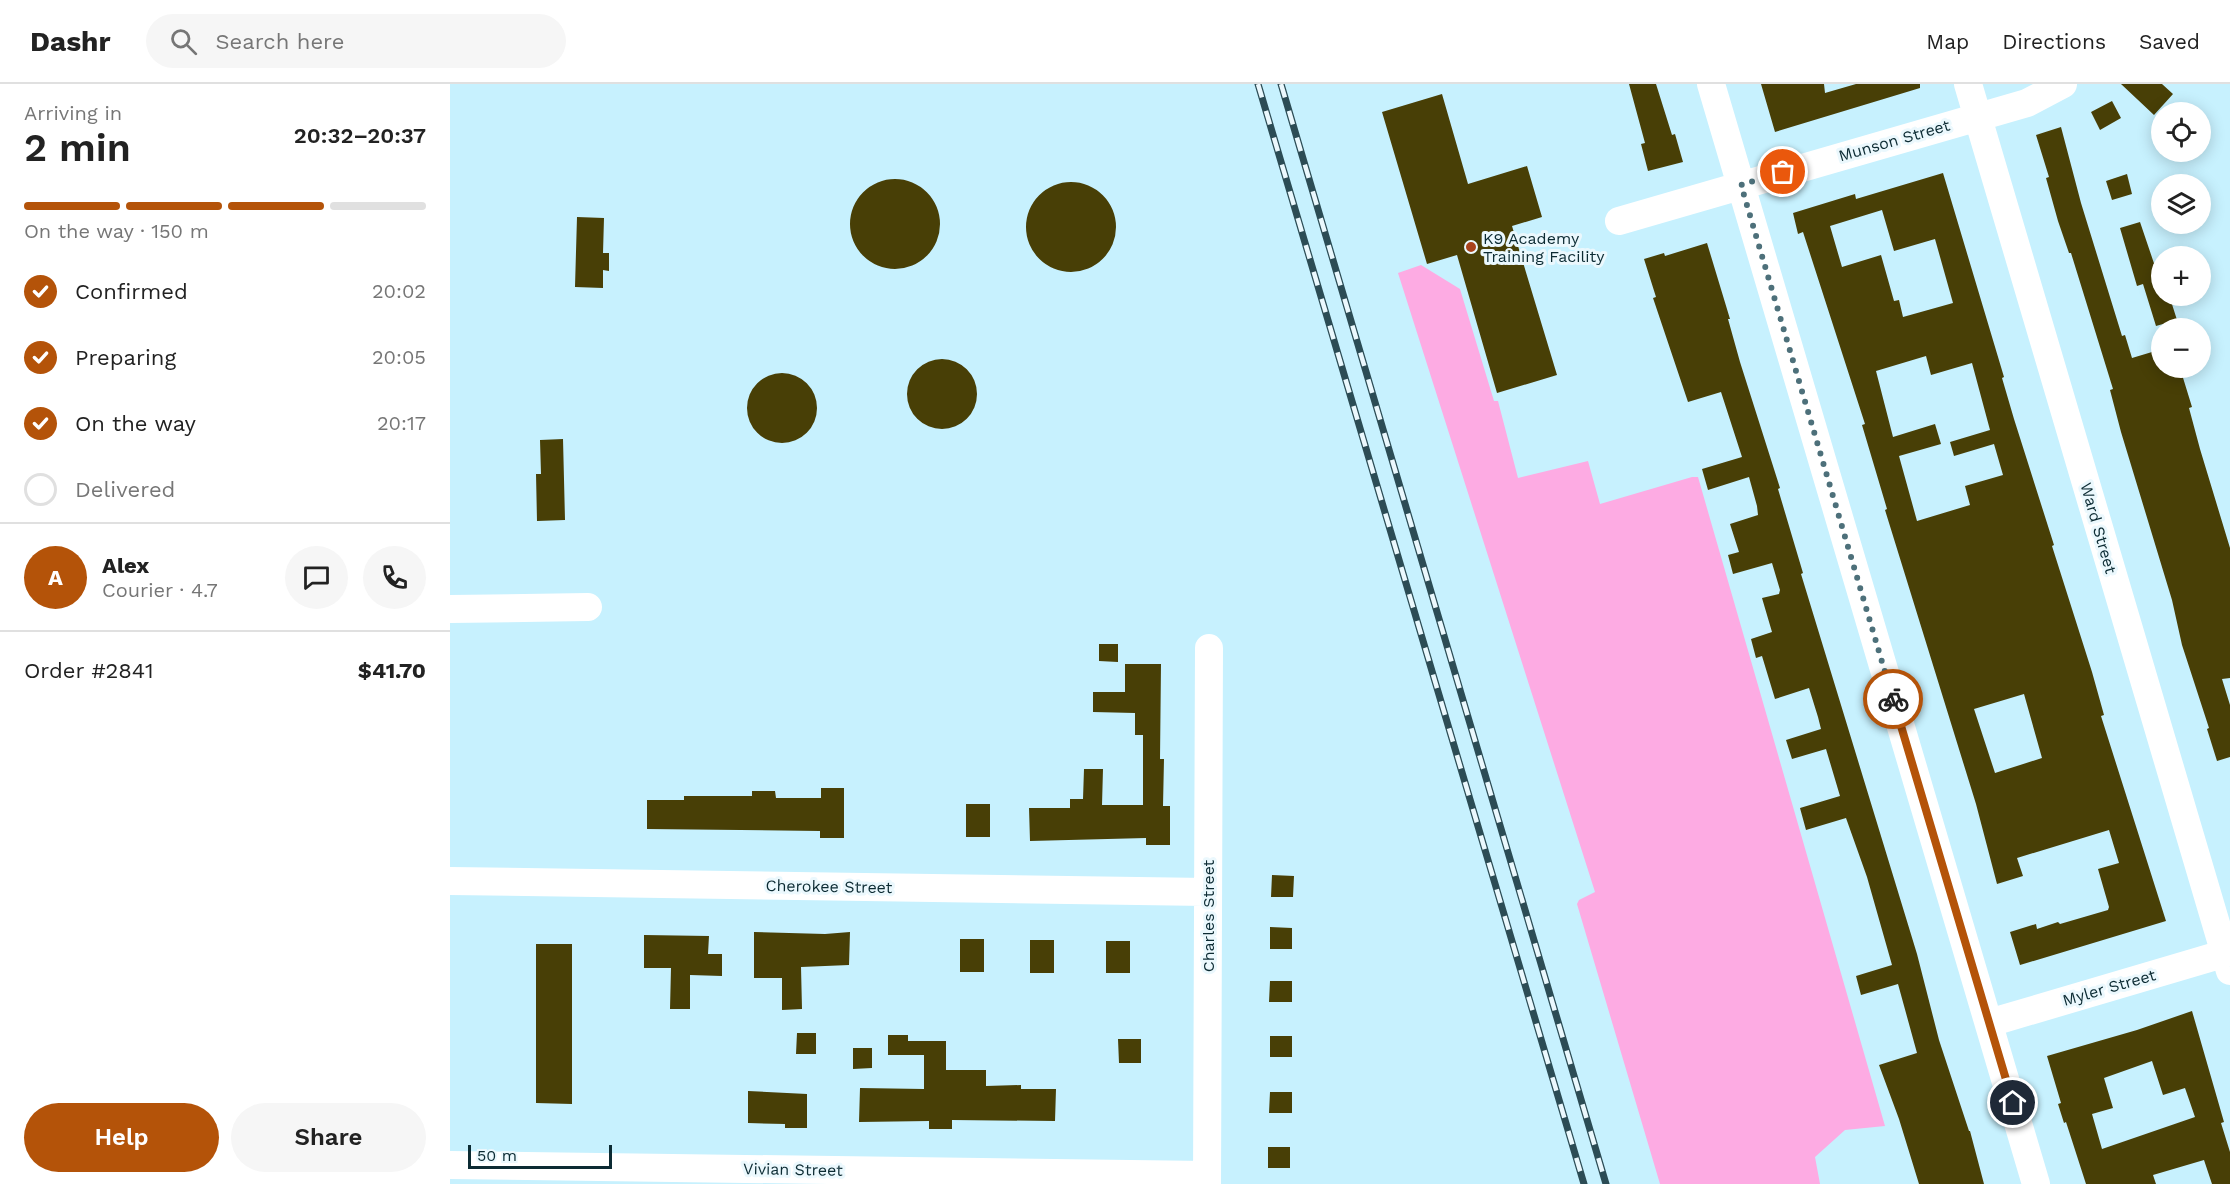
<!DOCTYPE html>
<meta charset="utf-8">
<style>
:root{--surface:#fff;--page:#f6f6f6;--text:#222;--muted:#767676;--line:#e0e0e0;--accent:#b45309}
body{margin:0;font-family:"Work Sans",sans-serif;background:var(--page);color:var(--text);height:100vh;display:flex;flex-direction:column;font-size:22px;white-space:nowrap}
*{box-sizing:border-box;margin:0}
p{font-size:20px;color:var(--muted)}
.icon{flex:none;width:33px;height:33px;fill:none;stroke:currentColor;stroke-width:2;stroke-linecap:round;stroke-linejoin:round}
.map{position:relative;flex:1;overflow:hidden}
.details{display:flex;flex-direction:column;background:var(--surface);width:450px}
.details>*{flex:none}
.controls{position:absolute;left:1701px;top:18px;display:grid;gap:12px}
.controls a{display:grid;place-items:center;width:60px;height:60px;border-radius:50%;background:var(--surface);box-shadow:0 3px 15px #0003;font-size:30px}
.scale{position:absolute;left:18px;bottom:15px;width:144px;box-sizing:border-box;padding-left:6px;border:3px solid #0c2b33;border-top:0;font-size:16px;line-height:21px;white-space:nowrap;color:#0c2b33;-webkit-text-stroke:4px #ebf8fd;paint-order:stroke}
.pin{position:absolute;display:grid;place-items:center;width:51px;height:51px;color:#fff;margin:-26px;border:3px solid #fff;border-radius:50%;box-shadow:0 2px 6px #0007}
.courier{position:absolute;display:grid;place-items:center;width:60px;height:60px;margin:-30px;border:4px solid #b45309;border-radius:50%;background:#fff;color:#222;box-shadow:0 2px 8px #0007}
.head em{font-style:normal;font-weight:600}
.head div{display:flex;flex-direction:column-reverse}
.head{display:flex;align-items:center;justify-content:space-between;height:102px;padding:0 24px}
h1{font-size:39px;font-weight:600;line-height:45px}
.bar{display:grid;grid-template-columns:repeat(4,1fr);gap:9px 6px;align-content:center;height:72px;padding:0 24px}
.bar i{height:8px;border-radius:4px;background:var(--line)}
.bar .on{background:var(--accent)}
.bar p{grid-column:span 4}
.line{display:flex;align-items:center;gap:15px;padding:0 24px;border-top:2px solid var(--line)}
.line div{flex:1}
.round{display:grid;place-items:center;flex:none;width:63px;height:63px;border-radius:32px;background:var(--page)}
ol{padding:0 24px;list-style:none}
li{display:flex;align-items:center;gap:18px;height:66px}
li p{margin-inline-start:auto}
li .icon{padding:6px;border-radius:50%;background:var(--accent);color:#fff;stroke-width:4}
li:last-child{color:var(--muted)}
li i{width:33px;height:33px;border:3px solid var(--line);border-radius:50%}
.primary-button{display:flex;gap:12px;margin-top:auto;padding:12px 24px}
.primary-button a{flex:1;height:69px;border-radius:36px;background:var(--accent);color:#fff;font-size:24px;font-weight:600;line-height:69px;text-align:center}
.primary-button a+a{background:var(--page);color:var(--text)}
header{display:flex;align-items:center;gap:36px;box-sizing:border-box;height:84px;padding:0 30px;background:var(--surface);border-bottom:2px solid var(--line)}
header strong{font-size:28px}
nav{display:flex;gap:33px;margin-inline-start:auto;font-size:21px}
.search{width:420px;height:54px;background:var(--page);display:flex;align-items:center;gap:15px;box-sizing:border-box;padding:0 21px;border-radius:33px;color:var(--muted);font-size:22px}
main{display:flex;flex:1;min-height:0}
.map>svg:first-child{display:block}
.green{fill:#fdabe3}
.building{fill:#483f06;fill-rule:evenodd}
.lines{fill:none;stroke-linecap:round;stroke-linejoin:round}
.minor{stroke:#fff;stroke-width:28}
.rail-casing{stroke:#2c4c55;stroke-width:7}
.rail{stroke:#ebf8fd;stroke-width:4.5;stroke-dasharray:14;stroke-linecap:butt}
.done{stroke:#4d707a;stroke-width:6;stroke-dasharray:0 10.8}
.route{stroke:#b45309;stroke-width:8}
.poi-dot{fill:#a9421c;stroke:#ebf8fd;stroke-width:2}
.labels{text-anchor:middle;stroke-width:6;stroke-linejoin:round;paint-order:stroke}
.street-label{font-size:16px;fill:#0c2b33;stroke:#ebf8fd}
.poi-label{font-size:16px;fill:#0c2b33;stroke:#ebf8fd;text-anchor:start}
</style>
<header>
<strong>Dashr</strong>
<div class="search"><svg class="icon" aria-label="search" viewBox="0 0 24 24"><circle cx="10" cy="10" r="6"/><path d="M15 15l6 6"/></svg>Search here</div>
<nav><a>Map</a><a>Directions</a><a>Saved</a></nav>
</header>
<main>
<section class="details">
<div class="head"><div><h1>2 min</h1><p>Arriving in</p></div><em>20:32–20:37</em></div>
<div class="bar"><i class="on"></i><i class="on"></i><i class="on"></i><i></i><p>On the way · 150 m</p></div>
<ol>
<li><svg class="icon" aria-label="check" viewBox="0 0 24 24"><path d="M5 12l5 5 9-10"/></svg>Confirmed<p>20:02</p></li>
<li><svg class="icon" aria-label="check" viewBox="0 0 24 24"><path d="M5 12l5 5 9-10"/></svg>Preparing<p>20:05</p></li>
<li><svg class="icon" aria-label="check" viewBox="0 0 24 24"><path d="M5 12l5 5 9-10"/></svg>On the way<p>20:17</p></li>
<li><i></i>Delivered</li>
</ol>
<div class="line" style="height:108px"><b class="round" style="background:var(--accent);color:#fff">A</b><div><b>Alex</b><p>Courier · 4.7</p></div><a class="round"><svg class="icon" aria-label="chat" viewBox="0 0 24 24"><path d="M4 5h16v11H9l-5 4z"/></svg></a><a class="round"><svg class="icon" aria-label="phone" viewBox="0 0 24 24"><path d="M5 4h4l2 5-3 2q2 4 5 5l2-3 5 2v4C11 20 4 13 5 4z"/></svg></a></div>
<div class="line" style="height:78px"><div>Order #2841</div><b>$41.70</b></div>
<div class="primary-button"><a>Help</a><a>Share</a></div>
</section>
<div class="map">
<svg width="1780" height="1100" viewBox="0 0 1780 1100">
<rect width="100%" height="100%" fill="#c7f1fe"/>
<path class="green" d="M 971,181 L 1010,205 L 1044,317 L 1048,317 L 1068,394 L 1138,377 L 1150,420 L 1242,393 L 1248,393 L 1435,1042 L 1395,1046 L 1365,1073 L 1370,1100 L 1210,1100 L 1127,820 L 1129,816 L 1145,808 L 948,189 Z"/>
<path class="building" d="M 1179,0 L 1206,0 L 1222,51 L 1225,50 L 1233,78 L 1198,87 L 1191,60 L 1195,59 Z
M 1311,0 L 1374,0 L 1375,9 L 1406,0 L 1470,0 L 1470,4 L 1325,48 Z
M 1671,0 L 1712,0 L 1723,10 L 1704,31 Z
M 992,10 L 1018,100 L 1077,82 L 1092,133 L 1062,142 L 1107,291 L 1047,309 L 1007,171 L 977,180 L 932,28 Z
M 1662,17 L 1671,34 L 1650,46 L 1641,28 Z
M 1611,43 L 1631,119 L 1672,252 L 1675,251 L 1682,274 L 1712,265 L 1712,284 L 1730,284 L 1742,323 L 1739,324 L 1750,365 L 1780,464 L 1780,594 L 1772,595 L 1780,621 L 1780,673 L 1767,677 L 1757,645 L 1759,644 L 1732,561 L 1722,516 L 1671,348 L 1660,306 L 1663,305 L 1621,169 L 1619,169 L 1608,137 L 1596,94 L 1599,93 L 1586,51 Z
M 1493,89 L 1554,293 L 1552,294 L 1564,335 L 1604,461 L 1602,462 L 1642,588 L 1654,631 L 1651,632 L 1716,837 L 1570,881 L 1560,848 L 1586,840 L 1587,845 L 1608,838 L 1610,840 L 1658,826 L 1659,823 L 1648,785 L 1669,779 L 1659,746 L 1567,774 L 1573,792 L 1547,800 L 1526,720 L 1435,426 L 1437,425 L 1412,341 L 1415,340 L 1353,148 L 1348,150 L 1343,129 L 1405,110 L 1406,115 ZM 1432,126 L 1444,167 L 1485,155 L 1503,219 L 1453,233 L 1449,216 L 1444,217 L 1431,171 L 1392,183 L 1380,142 ZM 1476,272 L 1481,291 L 1522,279 L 1540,346 L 1500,358 L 1504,372 L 1544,360 L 1553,391 L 1515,402 L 1520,421 L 1467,437 L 1449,372 L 1491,360 L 1485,340 L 1443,353 L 1426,287 ZM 1574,610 L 1592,674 L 1545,689 L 1524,625 Z
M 1677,90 L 1682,110 L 1662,116 L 1656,97 Z
M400 140a45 45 0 1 1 90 0a45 45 0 1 1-90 0Z
M576 143a45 45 0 1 1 90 0a45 45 0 1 1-90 0Z
M 127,133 L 154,134 L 153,169 L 159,169 L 159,187 L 153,186 L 153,204 L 125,203 Z
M 1690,138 L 1712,203 L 1712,212 L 1714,212 L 1716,218 L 1721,217 L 1727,236 L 1706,242 L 1693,200 L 1687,202 L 1670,144 Z
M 1257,159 L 1280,235 L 1278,235 L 1290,278 L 1330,404 L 1328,405 L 1353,489 L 1351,490 L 1467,870 L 1489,956 L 1519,1047 L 1520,1047 L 1534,1100 L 1469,1100 L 1449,1035 L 1429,981 L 1467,969 L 1448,900 L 1411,911 L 1406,892 L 1442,881 L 1417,793 L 1396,734 L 1356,746 L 1350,724 L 1390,712 L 1376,665 L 1342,675 L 1336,656 L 1371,645 L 1368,633 L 1359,604 L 1325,615 L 1312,572 L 1306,574 L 1301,555 L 1322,548 L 1312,514 L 1329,510 L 1330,506 L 1322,479 L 1283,490 L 1278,471 L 1289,468 L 1280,440 L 1308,431 L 1307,422 L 1299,393 L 1258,406 L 1252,385 L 1292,373 L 1271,308 L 1238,318 L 1203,214 L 1206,213 L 1194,175 L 1214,169 L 1215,172 Z
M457 310a35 35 0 1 1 70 0a35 35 0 1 1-70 0Z
M297 324a35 35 0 1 1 70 0a35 35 0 1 1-70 0Z
M 113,355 L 115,436 L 87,437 L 86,390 L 91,390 L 90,356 Z
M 649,560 L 668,560 L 668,578 L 649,577 Z
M 675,580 L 711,580 L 710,675 L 714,675 L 713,722 L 720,722 L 720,761 L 696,761 L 696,754 L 580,757 L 579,724 L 620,724 L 620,715 L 633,715 L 634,685 L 653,685 L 652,721 L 693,721 L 693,651 L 685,651 L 685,629 L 643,628 L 643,608 L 675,608 Z
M 371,704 L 394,704 L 394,754 L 370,754 L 370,747 L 197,745 L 197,716 L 234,716 L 234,712 L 302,712 L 302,707 L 325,707 L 326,714 L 371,714 Z
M 516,720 L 540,720 L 540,753 L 516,753 Z
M 822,791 L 844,792 L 843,813 L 821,813 Z
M 820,843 L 842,844 L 842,865 L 820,865 Z
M 304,848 L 375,850 L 400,848 L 399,881 L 351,883 L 352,925 L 332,926 L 332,894 L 304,894 Z
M 194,851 L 259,852 L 258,870 L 272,870 L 272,892 L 240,891 L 240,925 L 220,925 L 221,884 L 194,884 Z
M 510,855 L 534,855 L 534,888 L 510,888 Z
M 580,856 L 604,856 L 604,889 L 580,889 Z
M 656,857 L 680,857 L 680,889 L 656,889 Z
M 86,860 L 122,860 L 122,1020 L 86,1019 Z
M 820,897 L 842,897 L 842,918 L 819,918 Z
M 1742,927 L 1774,1038 L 1771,1039 L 1780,1068 L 1780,1100 L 1762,1100 L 1754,1076 L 1703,1091 L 1706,1100 L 1636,1100 L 1616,1038 L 1614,1039 L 1608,1020 L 1611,1019 L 1597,972 L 1687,946 ZM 1702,977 L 1713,1011 L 1735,1004 L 1745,1033 L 1652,1065 L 1642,1030 L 1663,1024 L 1654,994 Z
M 347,949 L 366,949 L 366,970 L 346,970 Z
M 438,951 L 458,951 L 458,957 L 496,957 L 496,986 L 536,986 L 536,1002 L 571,1001 L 571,1005 L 606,1005 L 605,1037 L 502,1036 L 502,1045 L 479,1045 L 479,1037 L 409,1038 L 410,1004 L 474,1005 L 474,971 L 438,971 Z
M 820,952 L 842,952 L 842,973 L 820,973 Z
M 668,955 L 691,955 L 691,979 L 669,979 Z
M 403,964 L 422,964 L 422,984 L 403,985 Z
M 298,1007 L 357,1010 L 357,1044 L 335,1044 L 335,1040 L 298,1039 Z
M 820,1008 L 842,1008 L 842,1029 L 819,1029 Z
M 818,1063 L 840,1063 L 840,1084 L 818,1084 Z"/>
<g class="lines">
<path class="minor" d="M 1261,0 L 1586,1100
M 1518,0 L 1780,887
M 1169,137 L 1577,19 L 1613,0
M 0,525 L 138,523
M 0,797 L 757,808
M 1539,939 L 1780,868
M 0,1081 L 757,1091
M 757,1100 L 759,564"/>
<defs>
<path id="rail" d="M 808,0 L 1134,1100
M 831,0 L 1156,1100"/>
</defs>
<use href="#rail" class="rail-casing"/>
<use href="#rail" class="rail"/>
</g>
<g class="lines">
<path class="done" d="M 1333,88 L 1291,101 L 1443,615"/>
<path class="route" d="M 1443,615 L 1563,1019"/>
</g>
<circle class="poi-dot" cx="1021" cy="163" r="6"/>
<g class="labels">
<g class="street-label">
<text transform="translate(1444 56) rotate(-16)" y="6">Munson Street</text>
<text transform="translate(1649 444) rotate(74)" y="6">Ward Street</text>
<text transform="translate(379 802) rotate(1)" y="6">Cherokee Street</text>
<text transform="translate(758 832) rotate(-90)" y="6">Charles Street</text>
<text transform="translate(1659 903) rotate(-16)" y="6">Myler Street</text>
<text transform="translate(343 1085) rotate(1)" y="6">Vivian Street</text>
</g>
<g class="poi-label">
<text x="1033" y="160">K9 Academy<tspan x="1033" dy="18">Training Facility</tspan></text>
</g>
</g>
</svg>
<div class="controls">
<a><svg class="icon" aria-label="locate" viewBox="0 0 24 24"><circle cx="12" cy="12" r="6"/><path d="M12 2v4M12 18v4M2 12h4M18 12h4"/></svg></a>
<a><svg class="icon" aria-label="layers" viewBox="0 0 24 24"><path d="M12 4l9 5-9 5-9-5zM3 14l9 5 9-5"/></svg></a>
<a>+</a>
<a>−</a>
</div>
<div class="scale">50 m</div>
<div class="pin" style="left:1333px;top:88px;background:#ea580c"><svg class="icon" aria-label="bag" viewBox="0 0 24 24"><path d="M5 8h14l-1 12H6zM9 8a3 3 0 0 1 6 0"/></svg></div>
<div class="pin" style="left:1563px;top:1019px;background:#1f2937"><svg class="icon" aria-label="home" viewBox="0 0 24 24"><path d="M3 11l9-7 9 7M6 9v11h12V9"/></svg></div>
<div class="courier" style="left:1443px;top:615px"><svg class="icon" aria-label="bike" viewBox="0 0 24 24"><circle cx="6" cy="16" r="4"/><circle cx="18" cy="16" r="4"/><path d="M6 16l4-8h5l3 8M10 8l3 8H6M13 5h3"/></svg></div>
</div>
</main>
